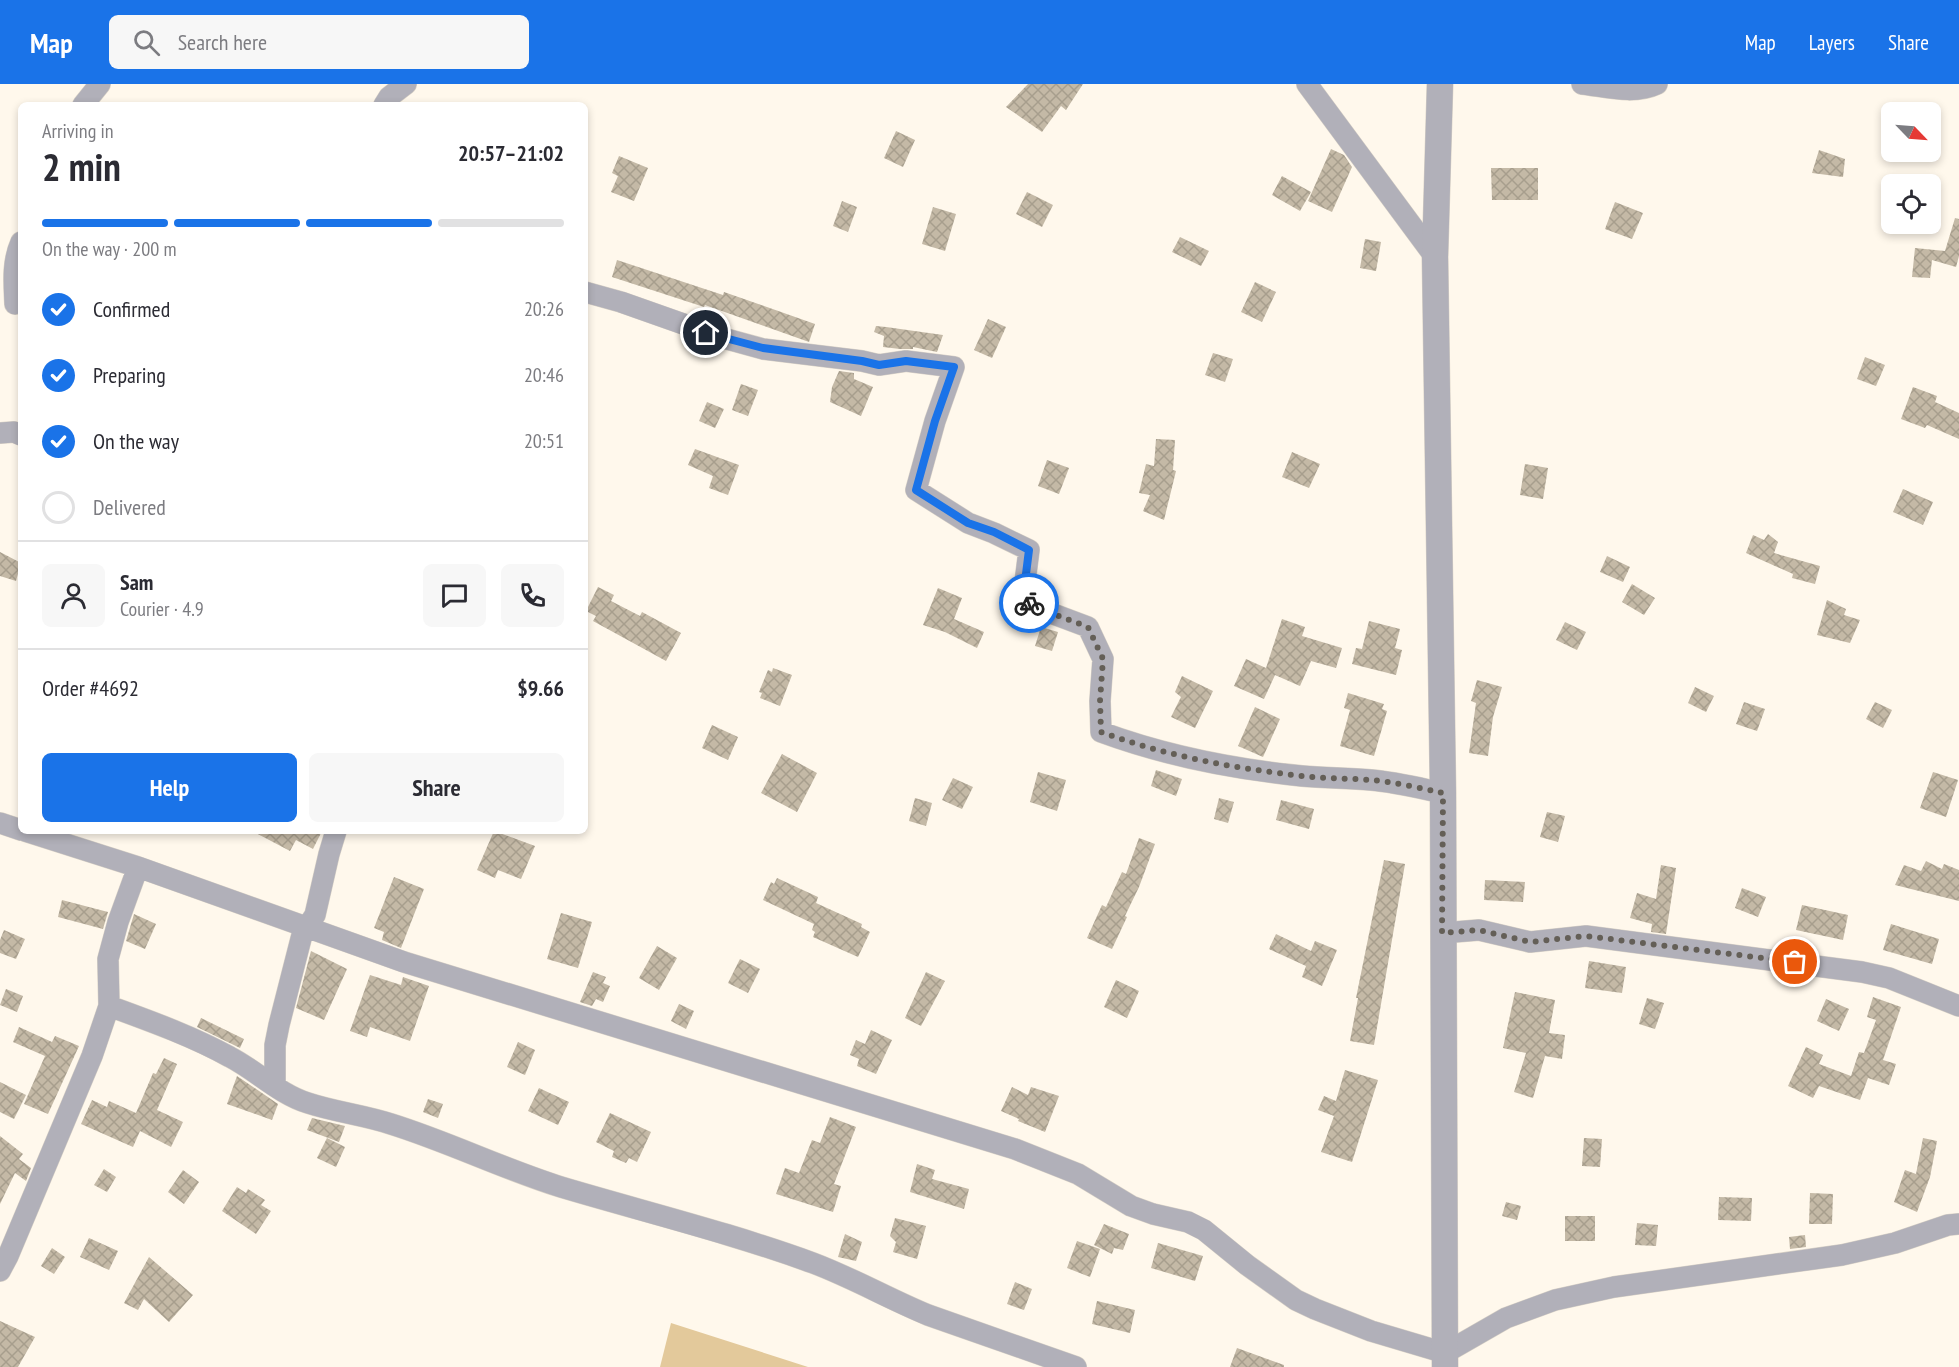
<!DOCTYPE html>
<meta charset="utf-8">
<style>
:root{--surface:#fff;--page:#f7f7f7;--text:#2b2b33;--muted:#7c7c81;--line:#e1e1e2;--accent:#1a73e8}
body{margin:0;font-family:"PT Sans Narrow",sans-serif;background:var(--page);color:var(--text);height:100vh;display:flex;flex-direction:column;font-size:22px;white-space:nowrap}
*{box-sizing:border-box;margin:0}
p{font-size:20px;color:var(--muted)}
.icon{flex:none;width:33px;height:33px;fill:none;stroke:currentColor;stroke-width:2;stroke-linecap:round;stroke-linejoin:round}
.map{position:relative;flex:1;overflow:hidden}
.sheet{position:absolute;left:18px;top:18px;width:570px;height:732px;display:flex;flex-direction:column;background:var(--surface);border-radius:9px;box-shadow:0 3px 9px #0003}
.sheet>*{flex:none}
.needle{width:39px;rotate:115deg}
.fabs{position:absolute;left:1881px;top:18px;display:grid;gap:12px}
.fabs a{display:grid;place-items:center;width:60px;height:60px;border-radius:9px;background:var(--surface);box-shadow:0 3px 9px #0003;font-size:30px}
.pin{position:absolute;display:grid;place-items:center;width:51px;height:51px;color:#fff;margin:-26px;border:3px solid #fff;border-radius:50%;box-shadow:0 2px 6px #0007}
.courier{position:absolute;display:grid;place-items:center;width:60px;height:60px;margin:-30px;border:4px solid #1a73e8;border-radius:50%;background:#fff;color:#222;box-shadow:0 2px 8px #0007}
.headline em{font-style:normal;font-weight:600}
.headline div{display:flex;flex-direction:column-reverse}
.headline{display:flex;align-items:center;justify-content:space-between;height:102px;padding:0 24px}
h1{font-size:39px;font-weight:600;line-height:45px}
.bar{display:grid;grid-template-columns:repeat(4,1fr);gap:9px 6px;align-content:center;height:72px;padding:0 24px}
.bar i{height:8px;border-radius:4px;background:var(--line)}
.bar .active{background:var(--accent)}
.bar p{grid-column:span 4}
.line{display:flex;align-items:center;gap:15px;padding:0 24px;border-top:2px solid var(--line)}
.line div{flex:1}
.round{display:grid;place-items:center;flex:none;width:63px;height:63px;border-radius:9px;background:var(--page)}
ol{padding:0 24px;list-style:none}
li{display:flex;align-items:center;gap:18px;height:66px}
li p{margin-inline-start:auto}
li .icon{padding:6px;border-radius:50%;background:var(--accent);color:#fff;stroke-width:4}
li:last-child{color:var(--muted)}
li i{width:33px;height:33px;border:3px solid var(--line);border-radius:50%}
.cta{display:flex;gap:12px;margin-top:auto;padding:12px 24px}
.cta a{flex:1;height:69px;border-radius:9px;background:var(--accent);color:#fff;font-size:24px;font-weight:600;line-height:69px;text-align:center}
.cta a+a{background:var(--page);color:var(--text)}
header{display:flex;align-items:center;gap:36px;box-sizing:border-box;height:84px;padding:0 30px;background:var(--accent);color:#fff}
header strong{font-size:28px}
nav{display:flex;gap:33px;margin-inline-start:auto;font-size:21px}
.search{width:420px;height:54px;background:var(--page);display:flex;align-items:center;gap:15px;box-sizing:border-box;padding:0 21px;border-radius:9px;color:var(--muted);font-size:22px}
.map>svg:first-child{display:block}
.grass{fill:#e3c99b}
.building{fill:url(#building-cross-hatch)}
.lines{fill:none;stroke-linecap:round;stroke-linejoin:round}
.minor-casing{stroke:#d9d2c7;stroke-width:22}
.tertiary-casing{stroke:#d9d2c7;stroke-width:27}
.minor{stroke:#b1b0b9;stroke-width:21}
.tertiary{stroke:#b1b0b9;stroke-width:26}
.done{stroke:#645f57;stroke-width:6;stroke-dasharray:0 10.8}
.route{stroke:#1a73e8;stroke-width:8}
</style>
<header>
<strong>Map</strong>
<div class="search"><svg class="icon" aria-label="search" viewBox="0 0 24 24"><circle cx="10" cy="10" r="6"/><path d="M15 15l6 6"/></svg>Search here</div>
<nav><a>Map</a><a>Layers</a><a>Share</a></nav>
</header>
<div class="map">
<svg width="1959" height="1283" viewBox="0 0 1959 1283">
<defs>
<pattern id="building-cross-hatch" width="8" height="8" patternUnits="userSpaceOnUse" patternTransform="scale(1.5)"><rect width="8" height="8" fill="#c4b9a6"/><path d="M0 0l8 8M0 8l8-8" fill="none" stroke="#a79e8d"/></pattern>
</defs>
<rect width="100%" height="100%" fill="#fff8ec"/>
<path class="grass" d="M 671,1239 L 808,1283 L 660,1283 Z"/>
<path class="building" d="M 1028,0 L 1083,0 L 1066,26 L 1061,22 L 1042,48 L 1006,23 Z
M 896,47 L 915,56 L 903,83 L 884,74 Z
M 1331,65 L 1344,71 L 1352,83 L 1332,128 L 1308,117 Z
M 1819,66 L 1845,75 L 1843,93 L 1812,89 Z
M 619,72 L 648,84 L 634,117 L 611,108 L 618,92 L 612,89 Z
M 1491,84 L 1538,84 L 1538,116 L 1492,116 Z
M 1282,92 L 1311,108 L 1300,127 L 1272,111 Z
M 1027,108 L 1053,121 L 1042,143 L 1016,130 Z
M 842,117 L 857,123 L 848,148 L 833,142 Z
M 1615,118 L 1643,129 L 1632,155 L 1605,145 Z
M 933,123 L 956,130 L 945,167 L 922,160 Z
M 1955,134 L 1959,135 L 1959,172 L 1956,183 L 1932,176 L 1930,194 L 1912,193 L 1915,164 L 1945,167 Z
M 1180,153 L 1209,167 L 1201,182 L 1172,168 Z
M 1365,155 L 1381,158 L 1376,187 L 1360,184 Z
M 617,176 L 723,211 L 724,208 L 815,240 L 809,258 L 705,221 L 704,223 L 612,193 Z
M 1255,198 L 1276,208 L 1262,238 L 1241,228 Z
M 988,235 L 1006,243 L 992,274 L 974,266 Z
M 876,242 L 886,243 L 943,251 L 937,268 L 913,263 L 913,265 L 900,265 L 883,263 L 884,252 L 874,248 Z
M 1213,269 L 1233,275 L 1225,298 L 1205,291 Z
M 1865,273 L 1885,281 L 1876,302 L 1857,295 Z
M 839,287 L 854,289 L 854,295 L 873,303 L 861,332 L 830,318 L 832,303 Z
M 741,300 L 758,306 L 748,332 L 732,326 Z
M 1913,303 L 1937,312 L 1935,318 L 1959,329 L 1959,355 L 1927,341 L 1925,344 L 1901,335 Z
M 707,318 L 724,325 L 715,344 L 699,337 Z
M 1156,355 L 1175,356 L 1173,386 L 1176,387 L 1164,436 L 1143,427 L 1150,411 L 1139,409 L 1146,380 L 1154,382 Z
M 695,365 L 739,381 L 728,411 L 709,404 L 713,392 L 688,381 Z
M 1292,368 L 1320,380 L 1309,404 L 1282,393 Z
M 1047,376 L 1069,384 L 1059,410 L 1038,402 Z
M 1525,380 L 1548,384 L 1543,415 L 1520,411 Z
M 1903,405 L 1933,418 L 1923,441 L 1893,428 Z
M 1768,450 L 1778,458 L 1774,469 L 1820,482 L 1815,500 L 1792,494 L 1793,490 L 1746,469 L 1753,451 L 1764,456 Z
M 0,468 L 21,479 L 16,497 L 0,492 Z
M 1607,472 L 1630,483 L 1623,498 L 1600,488 Z
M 1632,500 L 1655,514 L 1644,531 L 1622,518 Z
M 598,503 L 614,511 L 611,517 L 640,532 L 642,528 L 681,549 L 666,577 L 593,537 L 596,532 L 586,527 Z
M 938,504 L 962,514 L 954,535 L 984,548 L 977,564 L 945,548 L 923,541 Z
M 1827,516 L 1846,525 L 1844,531 L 1860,536 L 1850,559 L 1817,551 Z
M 1282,535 L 1305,543 L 1302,552 L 1342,564 L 1336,584 L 1311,577 L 1300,602 L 1275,591 L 1264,615 L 1234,602 L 1246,575 L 1266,584 Z
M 1369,537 L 1400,545 L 1395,564 L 1402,566 L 1396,591 L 1352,580 L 1356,564 L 1362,565 Z
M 1565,538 L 1586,548 L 1577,566 L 1556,556 Z
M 1041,543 L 1058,548 L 1052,567 L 1035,562 Z
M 773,584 L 792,591 L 780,622 L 760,614 L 762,609 L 759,608 L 768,586 L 772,588 Z
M 1182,592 L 1213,607 L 1195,644 L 1171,633 L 1181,613 L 1175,608 Z
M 1477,596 L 1502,603 L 1493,633 L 1488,672 L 1469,669 L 1476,619 L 1471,617 Z
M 1695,603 L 1714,612 L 1706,628 L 1688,619 Z
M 1348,609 L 1384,620 L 1382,625 L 1387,627 L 1374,672 L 1340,662 L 1350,626 L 1344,624 Z
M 1744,618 L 1765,625 L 1757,647 L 1736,640 Z
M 1875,618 L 1892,626 L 1883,644 L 1866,635 Z
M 1255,623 L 1280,635 L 1263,673 L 1238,662 Z
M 712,641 L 738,653 L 728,676 L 702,664 Z
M 782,670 L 817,689 L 797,728 L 761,709 Z
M 1156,686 L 1182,695 L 1176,712 L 1151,702 Z
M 1038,688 L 1066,696 L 1057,727 L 1030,718 Z
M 1933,688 L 1958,696 L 1946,733 L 1920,724 Z
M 953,694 L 973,703 L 962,725 L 942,716 Z
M 915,714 L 932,719 L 926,742 L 909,737 Z
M 1219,714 L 1234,718 L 1228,739 L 1214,735 Z
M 1281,716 L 1314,725 L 1309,745 L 1276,736 Z
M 1547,728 L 1565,732 L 1558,758 L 1540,753 Z
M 252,747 L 322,747 L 313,765 L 296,756 L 290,767 Z
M 494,747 L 535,762 L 521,795 L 498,786 L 495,794 L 477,786 Z
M 1139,754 L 1155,760 L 1139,803 L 1125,832 L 1127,833 L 1112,865 L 1087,854 L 1102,821 L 1106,823 L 1122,788 L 1126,790 Z
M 1384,776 L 1405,780 L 1374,961 L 1350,957 L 1358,914 L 1356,914 Z
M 1926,777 L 1942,785 L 1944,780 L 1959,786 L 1959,817 L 1895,801 L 1904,781 L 1921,787 Z
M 1661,781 L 1676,784 L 1666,850 L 1651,848 L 1652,840 L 1630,834 L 1637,809 L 1656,815 Z
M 394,793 L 424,805 L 401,864 L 382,856 L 384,848 L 374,844 Z
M 777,794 L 818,813 L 816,819 L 862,840 L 861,843 L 870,848 L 858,873 L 813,853 L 815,848 L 812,846 L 814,840 L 763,816 L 771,798 L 774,800 Z
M 1485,796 L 1525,798 L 1523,818 L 1484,816 Z
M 1742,804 L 1766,813 L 1758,833 L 1735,824 Z
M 62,816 L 108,828 L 103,845 L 58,833 Z
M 1802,821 L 1848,831 L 1843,856 L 1796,846 Z
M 561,829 L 592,838 L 578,884 L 547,875 Z
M 134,830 L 156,840 L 145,865 L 126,857 Z
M 1891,840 L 1939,855 L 1932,880 L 1883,866 Z
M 4,846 L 25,855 L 16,875 L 0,869 L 0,856 Z
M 1276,850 L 1311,867 L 1315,857 L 1337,866 L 1322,902 L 1302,893 L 1306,882 L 1269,865 Z
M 657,862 L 677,874 L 659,906 L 639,894 Z
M 311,867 L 347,885 L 324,936 L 296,924 Z
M 740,875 L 760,885 L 748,909 L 728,899 Z
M 1589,877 L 1626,883 L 1622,909 L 1585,904 Z
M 593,888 L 606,893 L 603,899 L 610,902 L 603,918 L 596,915 L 592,922 L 580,918 Z
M 926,888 L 945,897 L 921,942 L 905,934 Z
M 370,891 L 401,901 L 403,893 L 429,902 L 410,957 L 370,943 L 367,953 L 350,947 Z
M 1116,896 L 1139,907 L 1127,934 L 1104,923 Z
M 6,905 L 23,912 L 17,928 L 0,921 Z
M 1515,908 L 1555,916 L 1549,949 L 1565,951 L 1562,975 L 1545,972 L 1533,1014 L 1514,1008 L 1526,969 L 1503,964 Z
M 1873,913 L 1901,923 L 1883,976 L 1896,980 L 1889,1001 L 1868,994 L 1860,1016 L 1819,1002 L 1813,1014 L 1788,1002 L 1806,963 L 1823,971 L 1819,980 L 1851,992 L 1859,968 L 1864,969 L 1876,936 L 1867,933 Z
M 1647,914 L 1664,919 L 1655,945 L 1639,940 Z
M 1826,915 L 1849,925 L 1839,947 L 1817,937 Z
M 679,920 L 694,927 L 686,945 L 671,937 Z
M 201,934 L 244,955 L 240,964 L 197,943 Z
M 19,943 L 52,958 L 55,952 L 79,962 L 48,1030 L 24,1020 L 45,972 L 13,958 Z
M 871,946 L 892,956 L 876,990 L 857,982 L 859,975 L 850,971 L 856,956 L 865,960 Z
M 518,958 L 535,966 L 525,991 L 507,983 Z
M 164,974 L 177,980 L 157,1026 L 183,1038 L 171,1063 L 140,1047 L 133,1063 L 81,1040 L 92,1016 L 107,1023 L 109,1017 L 136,1029 L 153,989 L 156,990 Z
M 1345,986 L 1378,996 L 1352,1078 L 1321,1068 L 1334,1032 L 1318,1026 L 1324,1012 L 1336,1017 Z
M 237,992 L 278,1020 L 272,1036 L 227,1020 Z
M 0,998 L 26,1011 L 14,1035 L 0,1028 Z
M 1012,1003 L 1028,1011 L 1031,1003 L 1059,1012 L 1045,1048 L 1018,1037 L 1019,1035 L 1001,1027 Z
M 539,1004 L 569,1018 L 558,1041 L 528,1027 Z
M 428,1015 L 443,1020 L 438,1034 L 423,1028 Z
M 610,1029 L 651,1048 L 637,1078 L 629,1074 L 626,1079 L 612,1073 L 614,1067 L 596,1058 Z
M 830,1033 L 856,1043 L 834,1100 L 841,1102 L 833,1128 L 776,1110 L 785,1084 L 799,1089 L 812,1056 L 820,1059 Z
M 312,1034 L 345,1042 L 339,1058 L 307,1046 Z
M 0,1052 L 23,1070 L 19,1075 L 31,1084 L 26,1097 L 15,1089 L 0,1120 Z
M 327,1054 L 345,1063 L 336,1083 L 317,1074 Z
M 1584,1054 L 1602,1055 L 1600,1083 L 1582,1082 Z
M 1923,1054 L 1937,1057 L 1930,1093 L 1917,1128 L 1894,1118 L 1905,1086 L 1916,1090 Z
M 917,1080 L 935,1086 L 932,1095 L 969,1105 L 964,1125 L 910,1108 Z
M 104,1085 L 116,1093 L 107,1108 L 94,1101 Z
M 183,1086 L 199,1098 L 184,1120 L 168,1108 Z
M 237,1103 L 246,1109 L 248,1105 L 265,1116 L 261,1121 L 271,1127 L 256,1150 L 222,1127 Z
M 1810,1109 L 1833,1110 L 1832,1140 L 1809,1140 Z
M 1719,1113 L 1752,1114 L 1751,1137 L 1718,1136 Z
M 1506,1118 L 1521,1122 L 1517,1136 L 1502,1132 Z
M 1565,1132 L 1595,1132 L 1595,1157 L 1565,1157 Z
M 895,1134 L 926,1142 L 917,1175 L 893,1168 L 896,1158 L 890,1152 Z
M 1637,1139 L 1658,1141 L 1656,1162 L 1635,1161 Z
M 1104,1140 L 1129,1150 L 1123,1166 L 1114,1164 L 1112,1170 L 1094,1161 Z
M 845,1150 L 862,1158 L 856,1177 L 838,1173 Z
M 1805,1151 L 1806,1163 L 1790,1165 L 1789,1153 Z
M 89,1154 L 118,1167 L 109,1186 L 80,1173 Z
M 1077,1157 L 1100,1165 L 1090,1193 L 1067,1184 Z
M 1158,1159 L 1203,1172 L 1195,1197 L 1151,1184 Z
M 52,1164 L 65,1173 L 54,1190 L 41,1182 Z
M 149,1173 L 193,1211 L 169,1238 L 144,1215 L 138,1226 L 124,1219 Z
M 1015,1198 L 1032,1205 L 1024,1226 L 1007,1220 Z
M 1097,1217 L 1135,1226 L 1130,1249 L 1092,1240 Z
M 0,1237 L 35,1253 L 18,1283 L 0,1283 Z
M 1237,1264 L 1284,1281 L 1284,1283 L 1230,1283 Z"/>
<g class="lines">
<defs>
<path id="minor" d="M 1307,0 L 1435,173
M 1582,0 C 1607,3 1634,11 1657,0
M 83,21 L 100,0
M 384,21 L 389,13 L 406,0
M 585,208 L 621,218 L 723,254 L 763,265 L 862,277 L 879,281 L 906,277 L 954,283 L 935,337 L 916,406 L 968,439 L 994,449 L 1029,466 L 1024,506 L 1027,518 L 1048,528 L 1088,543 L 1103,575 L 1100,617 L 1101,648 C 1166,672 1233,685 1302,692 C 1325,694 1348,694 1371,696 C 1395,698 1419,704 1443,709
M 15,220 C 14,199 12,178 21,158
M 0,349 L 14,348 L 21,351
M 0,739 L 21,746
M 25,747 L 138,783 L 404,878 L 1015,1065 L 1078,1090 L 1131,1122 L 1153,1130 L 1188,1138 L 1204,1146 L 1247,1181 L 1296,1216 L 1315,1225 L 1371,1247 L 1445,1269 L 1506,1234 L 1555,1216 L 1614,1203 L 1842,1171 L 1895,1159 L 1948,1141 L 1959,1140
M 1442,849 L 1479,846 L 1530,858 L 1586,852 L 1862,888 L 1889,894 L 1959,922
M 109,922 C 150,937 192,952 230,973 C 257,987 279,1010 308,1019 C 335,1028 364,1031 391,1040 C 449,1058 503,1085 561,1103 C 645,1128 731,1149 813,1179 C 853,1194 889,1215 928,1231 L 1076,1283
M 275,1002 L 275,961 L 279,941 L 304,843 L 309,840 L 315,831 L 329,770 L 336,747
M 0,1187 L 8,1172 L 92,972 L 109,922 L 108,875 L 118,838 L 138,783"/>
<path id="tertiary" d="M 1440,0 L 1435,173 L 1443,709 L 1445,1283"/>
</defs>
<use href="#minor" class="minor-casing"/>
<use href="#tertiary" class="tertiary-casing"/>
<use href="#minor" class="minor"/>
<use href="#tertiary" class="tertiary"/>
</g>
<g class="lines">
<path class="done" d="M 1029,519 L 1048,528 L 1088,543 L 1103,575 L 1100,617 L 1101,648 C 1166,672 1233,684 1302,692 C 1325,695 1348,694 1371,696 C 1394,698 1420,704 1443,709 L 1442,849 L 1479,846 L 1530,858 L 1586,852 L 1795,878"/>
<path class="route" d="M 706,249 L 763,264 L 862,277 L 879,281 L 906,277 L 954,283 L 935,337 L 916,406 L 968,439 L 994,448 L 1029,466 L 1024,506 L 1029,519"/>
</g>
</svg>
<div class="fabs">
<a><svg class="needle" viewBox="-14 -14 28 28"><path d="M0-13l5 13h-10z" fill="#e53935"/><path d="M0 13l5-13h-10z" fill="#7c7c81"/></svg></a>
<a><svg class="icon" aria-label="locate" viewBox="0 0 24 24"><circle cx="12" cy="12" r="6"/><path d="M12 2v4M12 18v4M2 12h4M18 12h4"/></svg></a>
</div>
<div class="pin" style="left:1795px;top:878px;background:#ea580c"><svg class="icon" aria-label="bag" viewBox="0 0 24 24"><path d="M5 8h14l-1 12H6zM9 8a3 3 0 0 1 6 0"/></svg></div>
<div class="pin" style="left:706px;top:249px;background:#1f2937"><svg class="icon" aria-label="home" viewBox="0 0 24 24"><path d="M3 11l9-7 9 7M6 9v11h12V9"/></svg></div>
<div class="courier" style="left:1029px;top:519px"><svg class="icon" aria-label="bike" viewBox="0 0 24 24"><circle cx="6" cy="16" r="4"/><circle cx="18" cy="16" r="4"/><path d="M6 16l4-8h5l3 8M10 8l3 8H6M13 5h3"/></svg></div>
<section class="sheet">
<div class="headline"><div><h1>2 min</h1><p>Arriving in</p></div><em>20:57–21:02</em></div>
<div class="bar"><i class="active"></i><i class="active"></i><i class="active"></i><i></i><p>On the way · 200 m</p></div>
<ol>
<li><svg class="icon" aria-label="check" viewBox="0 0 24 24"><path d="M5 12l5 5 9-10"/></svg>Confirmed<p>20:26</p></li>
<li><svg class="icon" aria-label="check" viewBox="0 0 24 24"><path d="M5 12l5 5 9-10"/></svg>Preparing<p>20:46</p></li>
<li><svg class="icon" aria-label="check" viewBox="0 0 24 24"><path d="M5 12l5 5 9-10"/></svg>On the way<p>20:51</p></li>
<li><i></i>Delivered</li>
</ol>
<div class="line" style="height:108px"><a class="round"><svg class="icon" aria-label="person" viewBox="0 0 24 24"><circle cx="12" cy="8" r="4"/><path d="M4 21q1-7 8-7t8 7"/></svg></a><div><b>Sam</b><p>Courier · 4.9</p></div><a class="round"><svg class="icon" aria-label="chat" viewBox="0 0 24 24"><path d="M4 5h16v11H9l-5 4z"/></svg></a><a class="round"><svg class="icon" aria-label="phone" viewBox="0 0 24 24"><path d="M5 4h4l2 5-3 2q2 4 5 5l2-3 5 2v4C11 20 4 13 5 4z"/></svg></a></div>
<div class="line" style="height:78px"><div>Order #4692</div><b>$9.66</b></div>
<div class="cta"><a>Help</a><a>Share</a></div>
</section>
</div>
